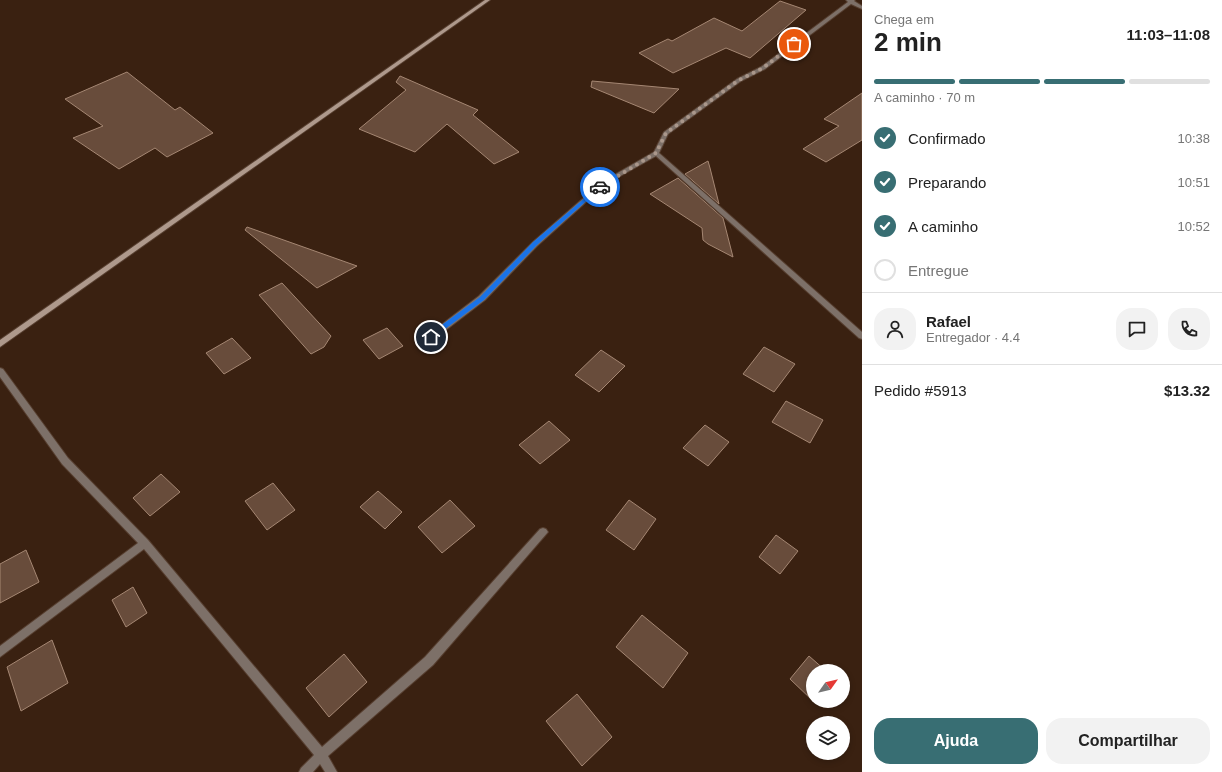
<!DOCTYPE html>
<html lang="pt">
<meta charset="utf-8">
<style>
:root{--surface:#fff;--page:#f2f2f2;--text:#222;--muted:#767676;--line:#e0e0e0;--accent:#386e73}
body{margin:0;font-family:Helvetica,sans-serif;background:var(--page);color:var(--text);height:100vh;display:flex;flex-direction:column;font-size:15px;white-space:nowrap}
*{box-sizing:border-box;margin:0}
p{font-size:13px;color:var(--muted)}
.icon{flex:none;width:22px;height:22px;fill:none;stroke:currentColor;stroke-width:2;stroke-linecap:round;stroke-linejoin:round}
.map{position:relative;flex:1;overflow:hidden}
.drawer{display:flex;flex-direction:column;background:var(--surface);width:360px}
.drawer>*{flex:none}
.needle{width:26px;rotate:56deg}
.controls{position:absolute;left:806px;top:664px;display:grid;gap:8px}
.controls a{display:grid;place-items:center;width:44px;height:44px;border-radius:50%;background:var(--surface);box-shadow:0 2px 6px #0003;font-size:20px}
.pin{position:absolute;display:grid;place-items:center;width:34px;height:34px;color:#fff;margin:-17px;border:2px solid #fff;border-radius:50%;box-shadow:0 1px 4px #0007}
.courier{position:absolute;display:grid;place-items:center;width:40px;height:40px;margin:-20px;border:3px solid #1a73e8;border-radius:50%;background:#fff;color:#222;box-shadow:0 1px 5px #0007}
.summary em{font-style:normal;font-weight:600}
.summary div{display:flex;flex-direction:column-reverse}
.summary{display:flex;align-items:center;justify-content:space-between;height:68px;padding:0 12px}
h1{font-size:26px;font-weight:600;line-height:30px}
.bar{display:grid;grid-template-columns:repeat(4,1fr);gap:6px 4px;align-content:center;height:48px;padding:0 12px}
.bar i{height:5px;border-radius:3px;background:var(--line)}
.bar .current{background:var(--accent)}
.bar p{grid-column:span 4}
.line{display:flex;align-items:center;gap:10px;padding:0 12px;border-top:1px solid var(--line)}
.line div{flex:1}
.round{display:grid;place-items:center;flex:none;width:42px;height:42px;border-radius:16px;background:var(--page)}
ol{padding:0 12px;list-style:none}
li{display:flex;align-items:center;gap:12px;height:44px}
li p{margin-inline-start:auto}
li .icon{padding:4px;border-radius:50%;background:var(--accent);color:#fff;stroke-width:4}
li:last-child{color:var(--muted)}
li i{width:22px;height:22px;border:2px solid var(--line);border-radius:50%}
.primary-button{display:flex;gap:8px;margin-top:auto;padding:8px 12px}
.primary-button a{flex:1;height:46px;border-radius:16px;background:var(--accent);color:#fff;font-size:16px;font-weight:600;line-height:46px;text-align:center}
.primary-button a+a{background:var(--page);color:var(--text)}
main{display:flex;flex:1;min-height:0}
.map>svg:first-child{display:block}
.building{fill:#684c3b;stroke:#a58773}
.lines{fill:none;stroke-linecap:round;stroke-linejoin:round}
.minor-casing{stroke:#563e2f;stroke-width:2}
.secondary-casing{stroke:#563e2f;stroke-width:2}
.minor{fill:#7d7068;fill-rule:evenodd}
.secondary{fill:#ae998c;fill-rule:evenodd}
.route{fill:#1a73e8}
.done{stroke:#aa978b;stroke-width:4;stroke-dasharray:0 7.2}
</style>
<main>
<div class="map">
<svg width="862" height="772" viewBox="0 0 862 772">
<rect width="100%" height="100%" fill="#3a2111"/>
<path class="building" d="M 780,1 L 806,10 L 750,58 L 726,48 L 673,73 L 639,53 L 668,39 L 672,41 L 714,18 L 742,31 Z
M 127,72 L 175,110 L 180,107 L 213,133 L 167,157 L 155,148 L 119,169 L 73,138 L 103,126 L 65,99 Z
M 400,76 L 478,110 L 473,115 L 519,152 L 494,164 L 447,124 L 415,152 L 359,129 L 406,90 L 396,82 Z
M 592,81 L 679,89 L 654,113 L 591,87 Z
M 862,93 L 862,140 L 826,162 L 803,149 L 839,126 L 824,119 Z
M 708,161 L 710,168 L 719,204 L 685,174 Z
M 678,178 L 723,218 L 733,257 L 708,244 L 703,240 L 702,228 L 650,194 Z
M 247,227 L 357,266 L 317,288 L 245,230 Z
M 282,283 L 331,336 L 324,347 L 311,354 L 259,295 Z
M 387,328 L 403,346 L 379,359 L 363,340 Z
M 232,338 L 251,358 L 224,374 L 206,353 Z
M 764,347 L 795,364 L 774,392 L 743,374 Z
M 601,350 L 625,366 L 599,392 L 575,375 Z
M 786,401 L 823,420 L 810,443 L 772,422 Z
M 549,421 L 570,440 L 540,464 L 519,445 Z
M 705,425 L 729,442 L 708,466 L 683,448 Z
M 161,474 L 180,492 L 150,516 L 133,498 Z
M 273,483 L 295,510 L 267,530 L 245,501 Z
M 378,491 L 402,512 L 385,529 L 360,507 Z
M 450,500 L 475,526 L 442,553 L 418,527 Z
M 629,500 L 656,519 L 634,550 L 606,530 Z
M 776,535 L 798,551 L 780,574 L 759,557 Z
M 26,550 L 39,582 L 0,603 L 0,564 Z
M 133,587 L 147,613 L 126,627 L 112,600 Z
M 642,615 L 688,653 L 663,688 L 616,647 Z
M 52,640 L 68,683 L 21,711 L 7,667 Z
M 344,654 L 367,682 L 329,717 L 306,688 Z
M 809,656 L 826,671 L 813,671 L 813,701 L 790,679 Z
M 577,694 L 612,737 L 582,766 L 546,721 Z"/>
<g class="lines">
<defs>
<path id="minor" d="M 846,0 L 855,0 L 854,1 L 862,6 L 862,9 L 851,4 L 765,69 L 741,81 L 668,134 L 659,153 L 862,332 L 862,339 L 859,338 L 656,156 L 606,184 L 537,246 L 485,300 L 434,339 L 428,339 L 427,337 L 428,335 L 479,296 L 533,242 L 602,182 L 654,152 L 664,132 L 737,79 L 761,67 L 848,2 Z
M 0,368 L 3,369 L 68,458 L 148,540 L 322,747 L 425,657 L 540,529 L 543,528 L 546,529 L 548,532 L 433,665 L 328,756 L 337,772 L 325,772 L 320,764 L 313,772 L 299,772 L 301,768 L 314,755 L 144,549 L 0,657 L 0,646 L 138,543 L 62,464 L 0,377 Z"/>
<path id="secondary" d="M 485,0 L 490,0 L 0,347 L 0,340 Z"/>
</defs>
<use href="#minor" class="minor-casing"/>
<use href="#secondary" class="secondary-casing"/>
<use href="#minor" class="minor"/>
<use href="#secondary" class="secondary"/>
</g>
<path class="route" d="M 600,185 L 601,188 L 537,245 L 484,300 L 433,338 L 428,338 L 428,335 L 480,297 L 533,242 Z"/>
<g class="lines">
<path class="done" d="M 600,187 L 656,153 L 666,133 L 739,80 L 763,68 L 794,44"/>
</g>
</svg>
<div class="controls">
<a><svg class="needle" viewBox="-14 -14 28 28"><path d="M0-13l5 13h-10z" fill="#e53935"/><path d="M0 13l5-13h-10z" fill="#767676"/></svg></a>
<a><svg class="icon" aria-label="layers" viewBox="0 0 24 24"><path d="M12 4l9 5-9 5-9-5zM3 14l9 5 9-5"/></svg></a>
</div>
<div class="pin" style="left:794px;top:44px;background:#ea580c"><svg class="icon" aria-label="bag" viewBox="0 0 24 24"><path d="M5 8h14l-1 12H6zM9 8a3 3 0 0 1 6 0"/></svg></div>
<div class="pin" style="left:431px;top:337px;background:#1f2937"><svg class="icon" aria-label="home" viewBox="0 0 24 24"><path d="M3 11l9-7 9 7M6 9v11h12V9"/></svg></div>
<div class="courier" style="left:600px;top:187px"><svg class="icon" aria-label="car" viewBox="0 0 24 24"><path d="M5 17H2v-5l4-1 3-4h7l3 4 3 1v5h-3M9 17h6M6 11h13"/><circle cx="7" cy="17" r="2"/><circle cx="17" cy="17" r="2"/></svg></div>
</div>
<section class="drawer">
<div class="summary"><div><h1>2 min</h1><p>Chega em</p></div><em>11:03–11:08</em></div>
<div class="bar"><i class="current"></i><i class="current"></i><i class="current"></i><i></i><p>A caminho · 70 m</p></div>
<ol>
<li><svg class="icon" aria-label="check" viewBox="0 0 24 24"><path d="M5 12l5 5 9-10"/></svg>Confirmado<p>10:38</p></li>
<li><svg class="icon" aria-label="check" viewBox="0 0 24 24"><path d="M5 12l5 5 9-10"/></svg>Preparando<p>10:51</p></li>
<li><svg class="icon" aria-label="check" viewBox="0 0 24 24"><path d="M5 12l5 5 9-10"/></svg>A caminho<p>10:52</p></li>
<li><i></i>Entregue</li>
</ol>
<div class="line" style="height:72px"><a class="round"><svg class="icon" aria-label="person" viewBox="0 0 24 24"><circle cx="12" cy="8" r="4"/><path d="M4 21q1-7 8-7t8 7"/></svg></a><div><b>Rafael</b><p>Entregador · 4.4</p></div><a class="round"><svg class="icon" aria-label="chat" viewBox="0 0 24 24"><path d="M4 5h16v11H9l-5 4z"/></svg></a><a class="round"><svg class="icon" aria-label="phone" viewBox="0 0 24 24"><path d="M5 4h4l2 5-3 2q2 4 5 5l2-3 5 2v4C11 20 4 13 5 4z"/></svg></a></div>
<div class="line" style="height:52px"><div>Pedido #5913</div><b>$13.32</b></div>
<div class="primary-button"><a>Ajuda</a><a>Compartilhar</a></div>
</section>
</main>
